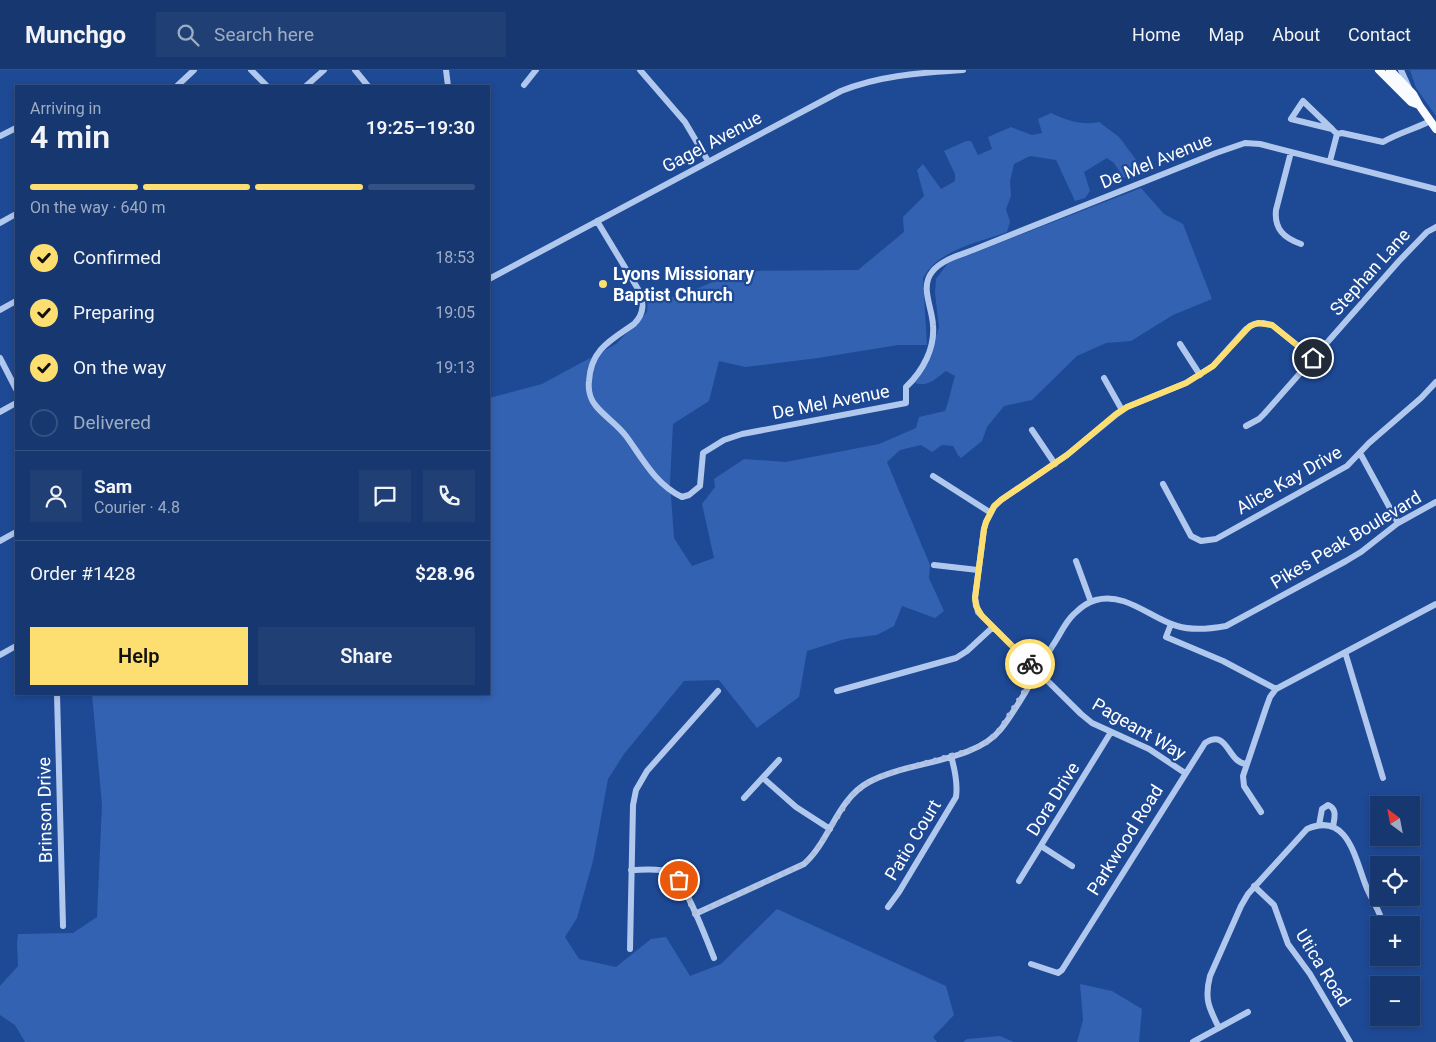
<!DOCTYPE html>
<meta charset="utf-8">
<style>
:root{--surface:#163770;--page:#1f3f75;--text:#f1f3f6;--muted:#9eacc3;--line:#355183;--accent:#fddf71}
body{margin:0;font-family:Roboto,sans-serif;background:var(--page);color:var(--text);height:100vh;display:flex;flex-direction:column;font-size:19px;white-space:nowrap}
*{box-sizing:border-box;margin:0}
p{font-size:16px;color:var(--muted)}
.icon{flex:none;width:28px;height:28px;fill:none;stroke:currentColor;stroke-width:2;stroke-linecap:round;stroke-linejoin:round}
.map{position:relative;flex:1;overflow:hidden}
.panel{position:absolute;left:15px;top:15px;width:475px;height:610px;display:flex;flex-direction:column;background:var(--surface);border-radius:0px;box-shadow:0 2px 8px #0003,0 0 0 1px var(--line)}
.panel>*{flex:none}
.needle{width:32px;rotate:328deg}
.tools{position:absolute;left:1370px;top:726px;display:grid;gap:10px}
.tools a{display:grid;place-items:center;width:50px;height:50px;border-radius:0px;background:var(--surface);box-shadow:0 2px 8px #0003,0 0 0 1px var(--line);font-size:25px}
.pin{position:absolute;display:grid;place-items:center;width:42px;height:42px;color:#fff;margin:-21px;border:2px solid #fff;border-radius:50%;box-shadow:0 1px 5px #0007}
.courier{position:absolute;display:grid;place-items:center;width:50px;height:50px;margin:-25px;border:4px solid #fddf71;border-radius:50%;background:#fff;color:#222;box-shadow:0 1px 6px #0007}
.summary em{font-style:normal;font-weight:600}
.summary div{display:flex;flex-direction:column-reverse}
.summary{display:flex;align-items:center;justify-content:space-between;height:85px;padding:0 15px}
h1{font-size:32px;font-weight:600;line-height:38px}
.bar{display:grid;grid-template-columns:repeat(4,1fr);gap:8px 5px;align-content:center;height:60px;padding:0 15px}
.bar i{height:6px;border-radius:4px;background:var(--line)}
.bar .on{background:var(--accent)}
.bar p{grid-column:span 4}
.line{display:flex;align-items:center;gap:12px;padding:0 15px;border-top:1px solid var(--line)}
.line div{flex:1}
.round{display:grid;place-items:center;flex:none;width:52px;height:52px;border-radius:0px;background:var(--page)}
ol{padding:0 15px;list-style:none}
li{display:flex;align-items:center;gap:15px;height:55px}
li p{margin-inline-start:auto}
li .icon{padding:5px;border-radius:50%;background:var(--accent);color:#111;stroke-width:4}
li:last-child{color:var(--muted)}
li i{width:28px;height:28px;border:2px solid var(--line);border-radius:50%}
.cta{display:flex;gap:10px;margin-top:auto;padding:10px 15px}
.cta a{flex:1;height:58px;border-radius:0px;background:var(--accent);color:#111;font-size:20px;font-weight:600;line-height:58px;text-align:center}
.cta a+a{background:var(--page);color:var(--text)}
header{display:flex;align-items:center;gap:30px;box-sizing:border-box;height:70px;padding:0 25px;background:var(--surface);border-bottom:1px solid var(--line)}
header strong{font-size:24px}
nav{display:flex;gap:28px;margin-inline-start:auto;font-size:18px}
.search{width:350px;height:45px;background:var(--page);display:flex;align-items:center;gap:12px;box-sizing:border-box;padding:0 18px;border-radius:0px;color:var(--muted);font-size:19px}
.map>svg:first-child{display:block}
.green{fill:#3362b2}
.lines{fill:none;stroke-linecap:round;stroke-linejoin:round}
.minor{stroke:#b1c8ee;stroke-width:6}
.major{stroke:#f9fbff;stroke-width:8}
.done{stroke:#b0bfda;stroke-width:5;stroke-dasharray:0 9}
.route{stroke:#fddf71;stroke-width:6}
.poi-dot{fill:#fddf71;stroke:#1e4995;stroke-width:2}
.labels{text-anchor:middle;stroke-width:4.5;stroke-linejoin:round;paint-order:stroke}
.street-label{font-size:18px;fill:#fff;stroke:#1e4995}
.poi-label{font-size:18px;font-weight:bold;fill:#fff;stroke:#1e4995;text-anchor:start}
</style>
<header>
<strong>Munchgo</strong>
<div class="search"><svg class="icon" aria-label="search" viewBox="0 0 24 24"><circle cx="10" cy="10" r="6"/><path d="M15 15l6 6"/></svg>Search here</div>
<nav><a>Home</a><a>Map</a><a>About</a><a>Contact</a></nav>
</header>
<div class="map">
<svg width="1436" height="972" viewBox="0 0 1436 972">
<rect width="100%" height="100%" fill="#1e4995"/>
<path class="green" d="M 1410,0 L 1436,0 L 1436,46 L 1416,18 Z
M 1051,43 C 1066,50 1083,56 1099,52 L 1119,67 L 1146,103 L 1133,109 L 1123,107 L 1114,93 L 1107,88 L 1084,102 L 1090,121 L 1085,128 L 1075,131 L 1056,90 L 1030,86 L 1014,94 L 1010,111 L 1011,126 L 1006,139 L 1010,152 L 1007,162 C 978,173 939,179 923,208 L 927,275 L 898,275 L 818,288 L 745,297 L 719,291 L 709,331 L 673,354 L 670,412 L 674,468 L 692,496 L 714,488 L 702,434 L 715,417 L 714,409 L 744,389 L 786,392 L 879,374 L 916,358 L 919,347 L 945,341 C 950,329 951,318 955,306 L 946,301 C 937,308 925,319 914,312 L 926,295 L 939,257 L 935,223 L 936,209 L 948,193 L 1141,118 L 1164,144 L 1183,154 L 1212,229 L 1173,245 L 1131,271 L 1106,273 L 1077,286 L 1032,330 L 1004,336 L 987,357 L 982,371 L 961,388 L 958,385 L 953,376 L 942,375 L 932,382 L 921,375 L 900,380 L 887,392 L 930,495 L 929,508 L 944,541 L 935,548 L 902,536 L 894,556 L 877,565 L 845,569 L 807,581 L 799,627 L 757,658 L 719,610 L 684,611 L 624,684 L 608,709 L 593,791 L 577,848 L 565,867 L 579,889 L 616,897 L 651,869 L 666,867 L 690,906 L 721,894 L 777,839 L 946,916 L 954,945 L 933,967 L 937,972 L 25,972 L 15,955 L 0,945 L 0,916 L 18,896 L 17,873 L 18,864 L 73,863 L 97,847 L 102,735 L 92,624 L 489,624 L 489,328 L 542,314 L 616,274 L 647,242 L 648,227 L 677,227 L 739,201 L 858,200 L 904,162 L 903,147 L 924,126 L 917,100 L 923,94 L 941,119 L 955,111 L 955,104 L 944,81 L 966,71 L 971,71 L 978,85 L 992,79 L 988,67 L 1011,57 L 1032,65 L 1042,63 L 1038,49 Z
M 1080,914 L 1112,921 L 1142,939 L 1139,972 L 1077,972 L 1083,950 Z
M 1000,966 L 1014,972 L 963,972 L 967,969 Z"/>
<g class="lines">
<path class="minor" d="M 251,0 L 267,16
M 355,0 L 368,16
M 446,0 L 448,16
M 640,0 L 685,52 L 708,91
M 1401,0 L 1409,18
M 524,15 L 536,0
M 177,16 L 194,0
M 306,16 L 324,0
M 1332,59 L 1303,31 L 1291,49 L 1332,59 L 1337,64 L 1342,63 L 1383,72 C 1398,63 1415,59 1430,51
M 0,66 L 16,58
M 1291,82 L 1276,140 C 1274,159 1284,168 1301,174
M 1330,91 L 1337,64
M 597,151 L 638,219 C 644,232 645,243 634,254 C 611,270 591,279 589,311 C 588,319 590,329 596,336 C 605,347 617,354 626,366 C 643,389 655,414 682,427 L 689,425 L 700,416 L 703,383 L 724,370 L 742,364 L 906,333 L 906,317 C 923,301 935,278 933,255 C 932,237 920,217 932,202 C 941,190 960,185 973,180 L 1216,83 L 1245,73 L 1260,74 L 1436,119
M 0,153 L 16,144
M 489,209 L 841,21 C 880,5 921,3 963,0
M 0,240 L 16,231
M 1180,274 L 1200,305
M 0,288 L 16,319
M 1104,308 L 1122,340
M 0,342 L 16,333
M 1246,356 L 1259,349 L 1264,344 L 1399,191 L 1427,162 L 1436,157
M 1032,360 L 1055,394
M 1360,383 L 1398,453
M 933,406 L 991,443
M 1163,414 L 1191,466 L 1201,471 L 1216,469 L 1347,396 L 1369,373 L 1421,328 L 1436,312
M 0,471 L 16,462
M 1076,491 L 1091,532
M 934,495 L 978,500
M 1171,554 L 1166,567 L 1223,591 L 1276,619
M 1345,582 L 1383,708
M 0,585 L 16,576
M 837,621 L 956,588 L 967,581 L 993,557
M 57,624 L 63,856
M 1185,703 L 1149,679 L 1092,653 L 1081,644 L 978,542 L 975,528 L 984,459 L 986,452 L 994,437 L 1001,430 L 1067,385 L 1117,344 L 1127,337 L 1186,313 L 1213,296 L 1246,259 L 1254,254 L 1263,253 L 1272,255 L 1313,288
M 763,708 L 796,737 L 830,759
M 744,728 L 779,690
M 1261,742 L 1244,716 L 1243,706 L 1266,638 L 1270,627 L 1276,619 L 1436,534
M 1319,755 L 1322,739 L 1328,735 C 1338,739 1334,749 1333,757
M 1041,776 L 1072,796
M 631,800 C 643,800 659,798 670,802 C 684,808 707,871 714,888
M 1019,811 L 1111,662
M 1254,816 L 1274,835 L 1288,874 L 1310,904 L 1350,972
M 888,837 L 899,822 L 956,727 C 958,713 955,700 951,686
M 695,844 L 804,794 C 830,771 837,729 869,712 C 907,691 974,693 1001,659 C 1021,633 1036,603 1053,575 C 1060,565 1065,552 1074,544 C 1080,538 1088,532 1096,530 C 1126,522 1150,548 1177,556 C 1193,561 1210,559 1226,556 L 1346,491 L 1361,482 L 1398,453 L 1436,432
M 630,879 L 633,735 L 636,720 L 647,701 L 718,621
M 1031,894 L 1058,903 L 1062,900 L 1205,673 C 1228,658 1227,692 1246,694
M 1219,958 C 1209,938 1204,929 1210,906 L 1241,836 L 1248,824 L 1307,759 C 1348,741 1355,789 1366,816 C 1371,829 1381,842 1383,855
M 1193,972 L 1248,942"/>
<path class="major" d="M 1379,0 L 1411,32 L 1419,35
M 1390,0 L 1413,24 L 1419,35 L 1436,59"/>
</g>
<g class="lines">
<path class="done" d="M 679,810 L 695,844 L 804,794 L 814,783 L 852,725 L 869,712 L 889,703 L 970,680 L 986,673 L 1000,659 L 1037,601 L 1030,594"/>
<path class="route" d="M 1030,594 L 982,546 L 976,536 L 975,528 L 984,459 L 986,452 L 994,436 L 1001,430 L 1067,385 L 1116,344 L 1127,337 L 1186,313 L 1213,296 L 1250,256 L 1258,253 L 1272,255 L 1313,288"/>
</g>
<circle class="poi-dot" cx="603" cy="214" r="5"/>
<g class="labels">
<g class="street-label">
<text transform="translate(712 72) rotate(-28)" y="6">Gagel Avenue</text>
<text transform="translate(1156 91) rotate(-22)" y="6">De Mel Avenue</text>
<text transform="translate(1370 202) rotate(-48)" y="6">Stephan Lane</text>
<text transform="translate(831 332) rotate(-11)" y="6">De Mel Avenue</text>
<text transform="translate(1289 410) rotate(-30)" y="6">Alice Kay Drive</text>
<text transform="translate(1346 470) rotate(-31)" y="6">Pikes Peak Boulevard</text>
<text transform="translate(1139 659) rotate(30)" y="6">Pageant Way</text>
<text transform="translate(1053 729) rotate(-58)" y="6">Dora Drive</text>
<text transform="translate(45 740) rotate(-91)" y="6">Brinson Drive</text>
<text transform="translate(913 770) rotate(-59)" y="6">Patio Court</text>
<text transform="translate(1125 770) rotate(-58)" y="6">Parkwood Road</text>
<text transform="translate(1323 898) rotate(58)" y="6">Utica Road</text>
</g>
<g class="poi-label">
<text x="613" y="210">Lyons Missionary<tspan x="613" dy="21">Baptist Church</tspan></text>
</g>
</g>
</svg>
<div class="tools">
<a><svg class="needle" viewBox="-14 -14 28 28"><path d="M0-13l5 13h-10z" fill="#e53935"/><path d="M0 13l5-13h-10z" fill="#9eacc3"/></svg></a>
<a><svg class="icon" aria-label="locate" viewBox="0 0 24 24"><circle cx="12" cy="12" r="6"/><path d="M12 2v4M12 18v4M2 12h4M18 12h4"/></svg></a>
<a>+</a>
<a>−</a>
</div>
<div class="pin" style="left:679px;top:810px;background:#ea580c"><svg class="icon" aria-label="bag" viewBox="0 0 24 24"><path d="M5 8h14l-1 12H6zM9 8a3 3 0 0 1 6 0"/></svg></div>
<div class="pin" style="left:1313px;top:288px;background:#1f2937"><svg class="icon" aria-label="home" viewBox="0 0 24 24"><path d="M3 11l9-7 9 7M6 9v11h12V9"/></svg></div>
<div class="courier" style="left:1030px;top:594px"><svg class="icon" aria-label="bike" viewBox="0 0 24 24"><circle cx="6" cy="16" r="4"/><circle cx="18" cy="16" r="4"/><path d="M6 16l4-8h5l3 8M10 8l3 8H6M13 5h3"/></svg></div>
<section class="panel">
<div class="summary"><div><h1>4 min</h1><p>Arriving in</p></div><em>19:25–19:30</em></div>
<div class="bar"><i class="on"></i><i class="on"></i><i class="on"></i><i></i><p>On the way · 640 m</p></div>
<ol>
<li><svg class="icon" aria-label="check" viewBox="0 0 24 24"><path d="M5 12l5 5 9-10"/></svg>Confirmed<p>18:53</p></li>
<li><svg class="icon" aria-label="check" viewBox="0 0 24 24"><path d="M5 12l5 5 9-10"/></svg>Preparing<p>19:05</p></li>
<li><svg class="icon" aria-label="check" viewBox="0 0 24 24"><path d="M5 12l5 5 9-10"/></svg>On the way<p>19:13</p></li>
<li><i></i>Delivered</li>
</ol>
<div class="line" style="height:90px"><a class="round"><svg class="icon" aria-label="person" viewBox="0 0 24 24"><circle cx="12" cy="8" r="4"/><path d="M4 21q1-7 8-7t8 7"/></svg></a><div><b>Sam</b><p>Courier · 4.8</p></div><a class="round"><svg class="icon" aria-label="chat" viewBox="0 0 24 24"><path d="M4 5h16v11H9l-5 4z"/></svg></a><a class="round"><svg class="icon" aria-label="phone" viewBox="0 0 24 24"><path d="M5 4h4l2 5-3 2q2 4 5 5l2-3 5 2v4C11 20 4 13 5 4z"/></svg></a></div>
<div class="line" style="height:65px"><div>Order #1428</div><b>$28.96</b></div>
<div class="cta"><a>Help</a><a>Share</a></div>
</section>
</div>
